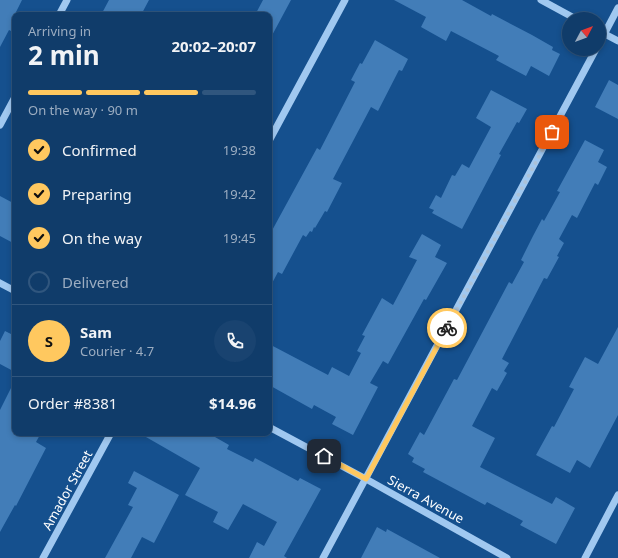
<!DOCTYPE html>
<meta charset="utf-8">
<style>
:root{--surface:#103c6a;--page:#194370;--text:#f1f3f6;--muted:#9cadc1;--line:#30567e;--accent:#ffc85f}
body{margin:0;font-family:"Noto Sans",sans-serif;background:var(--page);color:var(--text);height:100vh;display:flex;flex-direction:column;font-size:15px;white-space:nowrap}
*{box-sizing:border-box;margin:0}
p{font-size:13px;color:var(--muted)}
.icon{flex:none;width:22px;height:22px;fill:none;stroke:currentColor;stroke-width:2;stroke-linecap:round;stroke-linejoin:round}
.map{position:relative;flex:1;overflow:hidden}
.panel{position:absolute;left:12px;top:12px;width:260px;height:424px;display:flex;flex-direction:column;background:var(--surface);border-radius:8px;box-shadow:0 2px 6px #0003,0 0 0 1px var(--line)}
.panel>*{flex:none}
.needle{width:26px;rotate:49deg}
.fabs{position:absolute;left:562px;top:12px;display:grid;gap:8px}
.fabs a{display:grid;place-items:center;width:44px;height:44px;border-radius:50%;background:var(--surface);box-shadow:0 2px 6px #0003,0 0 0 1px var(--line);font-size:20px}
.pin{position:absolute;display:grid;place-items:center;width:34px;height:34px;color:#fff;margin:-17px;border-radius:8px;box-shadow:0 2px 6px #0006}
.courier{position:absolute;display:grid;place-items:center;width:40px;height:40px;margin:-20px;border:3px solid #ffc85f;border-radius:50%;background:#fff;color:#222;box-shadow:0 1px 5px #0007}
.overview em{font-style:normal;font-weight:700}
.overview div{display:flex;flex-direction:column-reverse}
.overview{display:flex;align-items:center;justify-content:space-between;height:68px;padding:0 16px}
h1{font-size:26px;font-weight:700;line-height:30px}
.bar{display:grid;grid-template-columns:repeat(4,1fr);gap:6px 4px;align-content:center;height:48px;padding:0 16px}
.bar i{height:5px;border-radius:3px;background:var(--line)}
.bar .current{background:var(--accent)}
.bar p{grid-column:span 4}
.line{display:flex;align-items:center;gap:10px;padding:0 16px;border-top:1px solid var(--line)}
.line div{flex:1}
.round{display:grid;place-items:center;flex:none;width:42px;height:42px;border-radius:21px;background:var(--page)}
ol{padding:0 16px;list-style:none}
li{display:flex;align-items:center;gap:12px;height:44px}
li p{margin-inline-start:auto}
li .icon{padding:4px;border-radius:50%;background:var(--accent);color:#111;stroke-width:4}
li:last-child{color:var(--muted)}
li i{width:22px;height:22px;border:2px solid var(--line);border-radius:50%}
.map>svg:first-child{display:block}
.building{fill:#427db8}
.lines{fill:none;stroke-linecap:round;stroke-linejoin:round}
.minor{stroke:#a0c8f0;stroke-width:7}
.done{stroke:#adc2d7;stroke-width:4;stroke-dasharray:0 7.2}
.route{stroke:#ffc85f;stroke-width:5}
.labels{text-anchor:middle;stroke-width:4;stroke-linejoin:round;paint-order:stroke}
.street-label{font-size:13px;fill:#fff;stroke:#15508e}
</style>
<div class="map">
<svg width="618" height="558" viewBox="0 0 618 558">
<rect width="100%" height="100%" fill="#15508e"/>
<path class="building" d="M 0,0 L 22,0 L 16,12 L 18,13 L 17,15 L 15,15 L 15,33 L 9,30 L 0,47 Z
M 109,0 L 149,0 L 141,15 L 101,15 Z
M 263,0 L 291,0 L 269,41 L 269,15 L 255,15 Z
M 394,0 L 462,0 L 491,16 L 492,14 L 532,35 L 553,47 L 552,50 L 560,54 L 549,76 L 531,66 L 526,76 L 496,60 L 499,56 L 451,31 L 446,41 L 421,27 L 426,17 Z
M 375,40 L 408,59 L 402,71 L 399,70 L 378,111 L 371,107 L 333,179 L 342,183 L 327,212 L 325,211 L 315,228 L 314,227 L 312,232 L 310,231 L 306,237 L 303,235 L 282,274 L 278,272 L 269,289 L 269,236 L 317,148 L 320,150 L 355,82 L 351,80 L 360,63 L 362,64 Z
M 609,80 L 618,85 L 618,119 L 595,107 Z
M 491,90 L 527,109 L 519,123 L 517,122 L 499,154 L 501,155 L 462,229 L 432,213 L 434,210 L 429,208 L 436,195 L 441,198 L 452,175 L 455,176 L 462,164 L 469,168 L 491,127 L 476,118 Z
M 585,140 L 604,150 L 598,162 L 607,167 L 598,185 L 595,183 L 577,218 L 572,215 L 559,239 L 564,243 L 557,256 L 559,257 L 547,279 L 544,278 L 502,359 L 509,363 L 504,371 L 507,373 L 497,391 L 492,388 L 472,426 L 495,438 L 480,467 L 552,504 L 556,497 L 575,508 L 556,544 L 520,525 L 523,521 L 487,502 L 485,505 L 423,472 L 425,469 L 412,462 L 414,458 L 408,454 L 420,432 L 424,435 L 454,379 L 457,380 L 509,282 L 512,284 L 524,262 L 521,260 L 533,236 L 542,219 L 544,221 L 560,192 L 557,191 Z
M 0,196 L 15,204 L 15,244 L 0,236 Z
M 422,234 L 441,245 L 435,257 L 447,263 L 426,300 L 424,299 L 388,364 L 383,361 L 370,383 L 378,387 L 353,435 L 332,424 L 336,417 L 314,405 L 312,409 L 269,385 L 269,344 L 328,375 L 332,367 L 349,376 L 361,353 L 357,351 L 365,336 L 362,335 L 382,298 L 393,305 L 417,260 L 409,257 Z
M 618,327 L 618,415 L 590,468 L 577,460 L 570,473 L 536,455 L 552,426 L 554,427 L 574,389 L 569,387 L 585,357 L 598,364 Z
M 5,331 L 15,336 L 15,372 L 0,364 L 0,341 Z
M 15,380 L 15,433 L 41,433 L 36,442 L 46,448 L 16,506 L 15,505 L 0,532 L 0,410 Z
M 139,433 L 208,433 L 229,445 L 227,449 L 253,462 L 255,458 L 298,481 L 300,478 L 321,489 L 284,556 L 287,558 L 249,558 L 257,542 L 264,546 L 277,522 L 243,504 L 228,530 L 213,522 L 218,512 L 185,495 L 200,468 Z
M 134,471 L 179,495 L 154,543 L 142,537 L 131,558 L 105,558 L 133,507 L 128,505 L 137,488 L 128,483 Z
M 377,527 L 386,532 L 387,529 L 440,558 L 361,558 Z"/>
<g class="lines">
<path class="minor" d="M 541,0 L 576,19
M 59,15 L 67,0
M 599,31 L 618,41
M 599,44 L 618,8
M 0,125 L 15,97
M 269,141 L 345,0
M 0,283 L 15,291
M 269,427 L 366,479 L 507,558
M 43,558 L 111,433
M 323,558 L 596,49
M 585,558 L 618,495"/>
</g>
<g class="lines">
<path class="done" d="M 447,328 L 552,132"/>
<path class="route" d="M 324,456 L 366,479 L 447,328"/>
</g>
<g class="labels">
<g class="street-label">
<text transform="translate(67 490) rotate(-61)" y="5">Amador Street</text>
<text transform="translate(426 499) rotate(29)" y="5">Sierra Avenue</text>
</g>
</g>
</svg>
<div class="fabs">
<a><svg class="needle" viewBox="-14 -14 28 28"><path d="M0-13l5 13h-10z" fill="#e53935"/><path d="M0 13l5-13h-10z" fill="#9cadc1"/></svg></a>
</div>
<div class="pin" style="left:552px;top:132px;background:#ea580c"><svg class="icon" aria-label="bag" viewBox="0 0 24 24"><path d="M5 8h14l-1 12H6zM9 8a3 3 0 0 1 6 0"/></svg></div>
<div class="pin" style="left:324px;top:456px;background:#1f2937"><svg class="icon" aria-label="home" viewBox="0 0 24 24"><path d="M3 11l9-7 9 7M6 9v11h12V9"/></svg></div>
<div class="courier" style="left:447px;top:328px"><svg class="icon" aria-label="bike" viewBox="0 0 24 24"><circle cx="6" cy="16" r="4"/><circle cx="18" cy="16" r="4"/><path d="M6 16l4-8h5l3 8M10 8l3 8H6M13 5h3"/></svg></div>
<section class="panel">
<div class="overview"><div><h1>2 min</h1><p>Arriving in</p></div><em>20:02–20:07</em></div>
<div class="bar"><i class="current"></i><i class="current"></i><i class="current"></i><i></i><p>On the way · 90 m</p></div>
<ol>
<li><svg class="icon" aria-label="check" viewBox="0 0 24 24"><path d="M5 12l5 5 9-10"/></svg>Confirmed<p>19:38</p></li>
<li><svg class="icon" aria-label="check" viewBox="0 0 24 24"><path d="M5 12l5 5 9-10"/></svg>Preparing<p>19:42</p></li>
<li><svg class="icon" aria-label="check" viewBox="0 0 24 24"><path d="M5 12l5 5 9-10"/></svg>On the way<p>19:45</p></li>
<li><i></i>Delivered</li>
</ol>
<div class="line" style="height:72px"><b class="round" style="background:var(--accent);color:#111">S</b><div><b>Sam</b><p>Courier · 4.7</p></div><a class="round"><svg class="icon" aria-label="phone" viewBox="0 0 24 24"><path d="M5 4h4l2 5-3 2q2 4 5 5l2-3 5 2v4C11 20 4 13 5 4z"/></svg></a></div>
<div class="line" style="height:52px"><div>Order #8381</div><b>$14.96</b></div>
</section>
</div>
